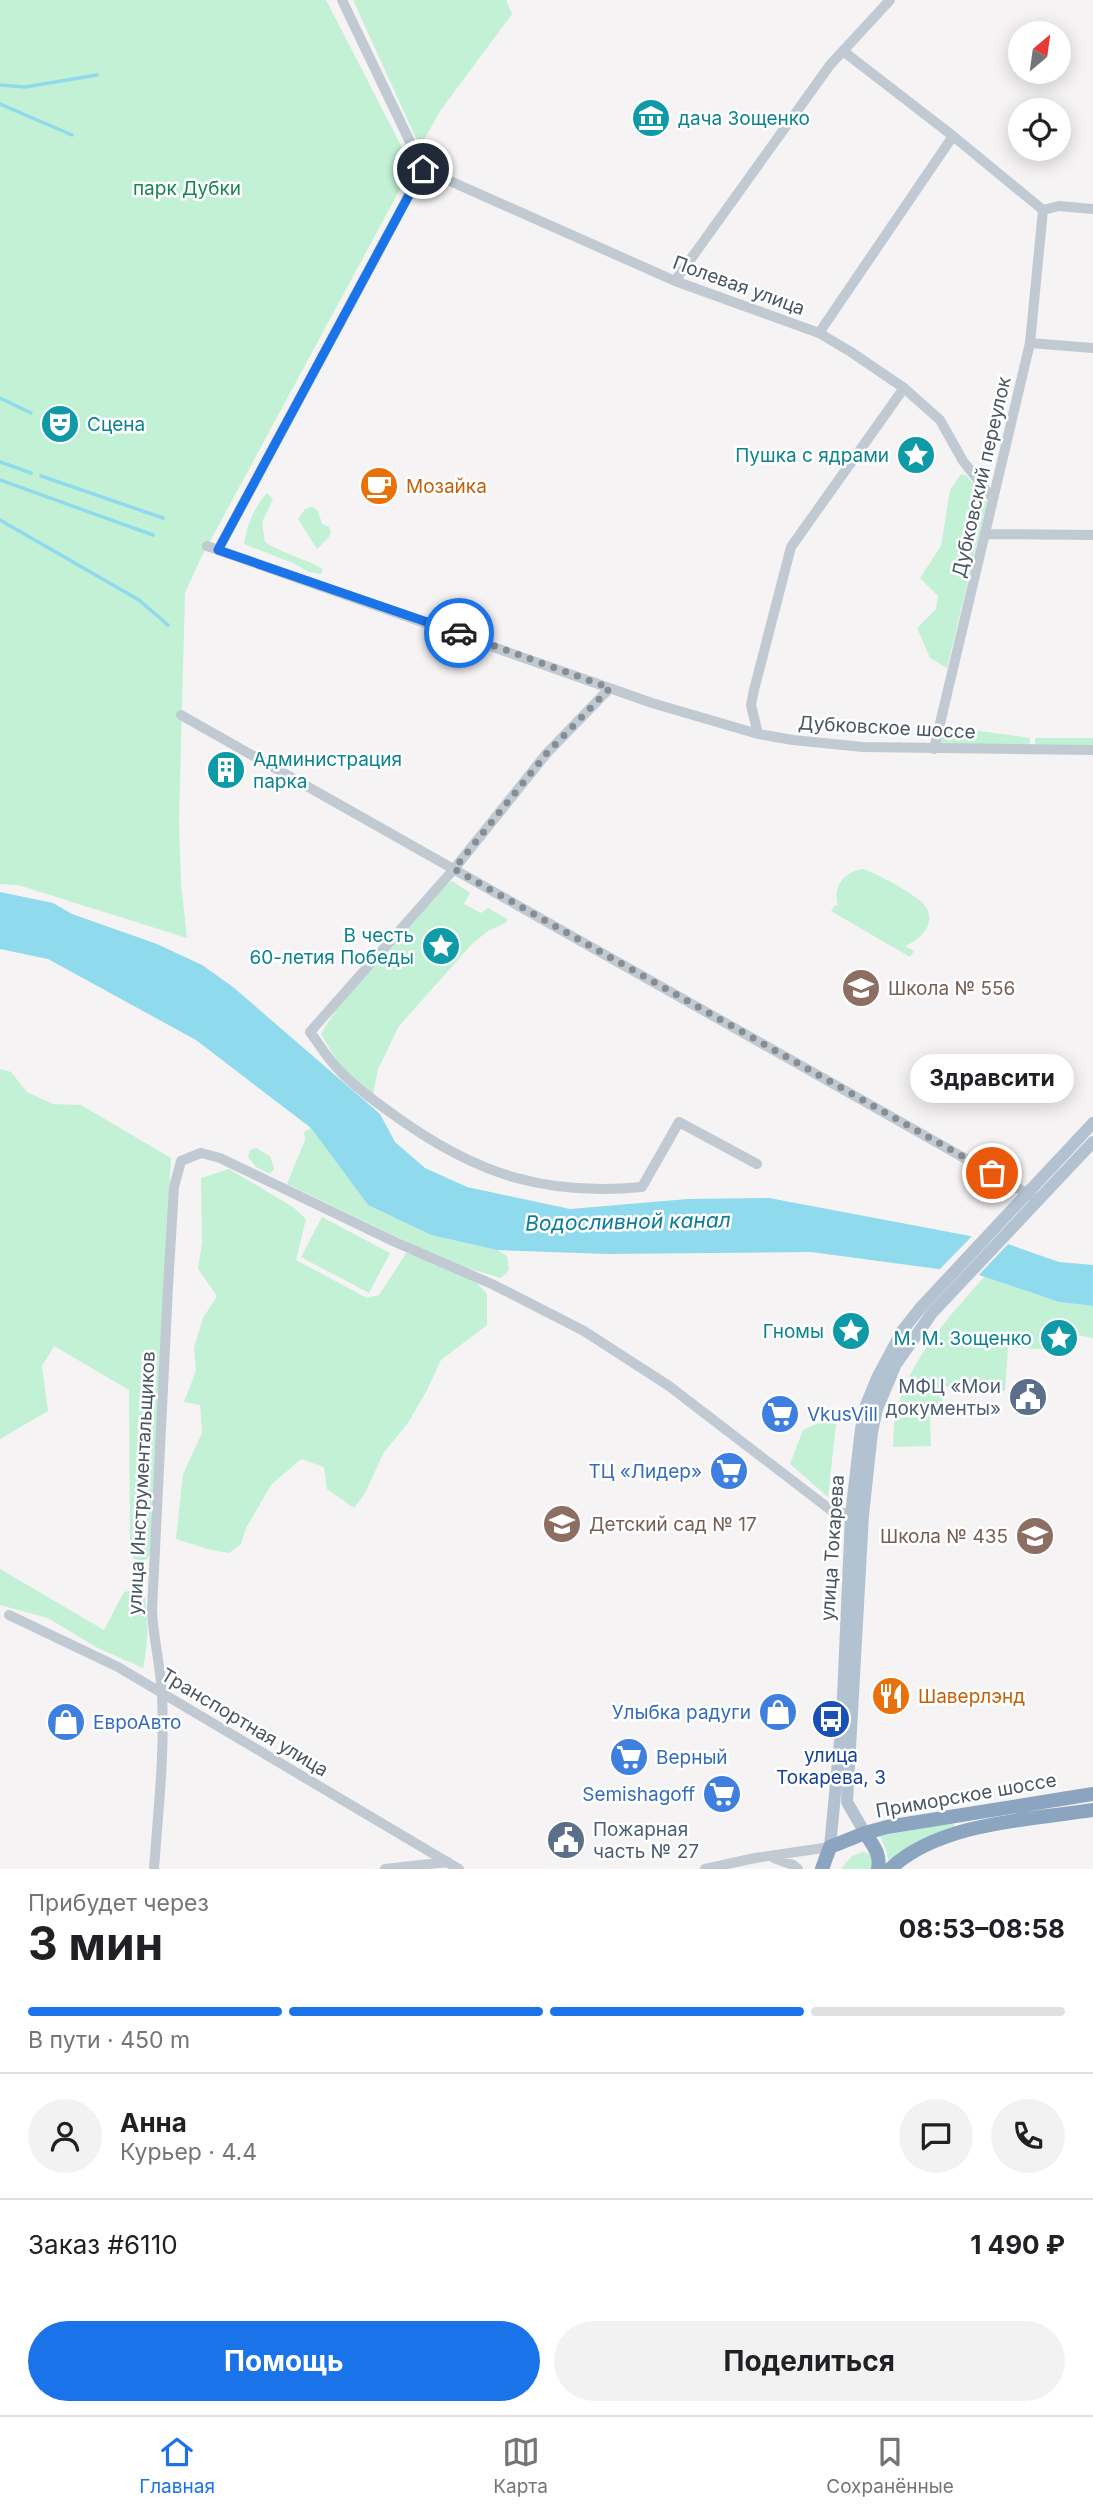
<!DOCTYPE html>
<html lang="ru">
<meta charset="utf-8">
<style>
:root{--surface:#fff;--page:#f2f2f2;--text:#202124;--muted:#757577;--line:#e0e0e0;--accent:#1a73e8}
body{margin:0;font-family:Inter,sans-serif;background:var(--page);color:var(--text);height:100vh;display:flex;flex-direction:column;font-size:26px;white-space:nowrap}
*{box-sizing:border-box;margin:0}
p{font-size:23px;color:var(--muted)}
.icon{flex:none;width:38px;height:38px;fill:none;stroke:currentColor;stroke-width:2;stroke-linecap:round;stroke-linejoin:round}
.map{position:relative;height:1869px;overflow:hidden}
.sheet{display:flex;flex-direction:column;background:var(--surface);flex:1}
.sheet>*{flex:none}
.needle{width:46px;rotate:29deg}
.controls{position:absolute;left:1008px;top:21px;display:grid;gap:14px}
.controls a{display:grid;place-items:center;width:63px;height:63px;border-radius:50%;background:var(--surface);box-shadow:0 4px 18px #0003;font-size:35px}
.pin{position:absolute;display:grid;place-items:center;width:60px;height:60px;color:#fff;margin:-30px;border:4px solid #fff;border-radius:50%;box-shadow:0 2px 7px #0007}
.courier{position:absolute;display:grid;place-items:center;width:70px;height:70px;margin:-35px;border:5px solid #1a73e8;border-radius:50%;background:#fff;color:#222;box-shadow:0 2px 9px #0007}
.bubble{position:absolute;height:49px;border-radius:24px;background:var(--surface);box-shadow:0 4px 18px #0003;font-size:23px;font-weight:700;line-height:49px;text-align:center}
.head em{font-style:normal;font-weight:700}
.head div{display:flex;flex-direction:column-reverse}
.head{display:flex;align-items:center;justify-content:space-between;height:119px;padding:0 28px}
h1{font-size:46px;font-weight:700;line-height:52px}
.bar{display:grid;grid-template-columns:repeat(4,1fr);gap:10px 7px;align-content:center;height:84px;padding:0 28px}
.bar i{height:9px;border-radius:5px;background:var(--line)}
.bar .selected{background:var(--accent)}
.bar p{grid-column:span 4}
.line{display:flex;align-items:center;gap:18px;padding:0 28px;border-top:2px solid var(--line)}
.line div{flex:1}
.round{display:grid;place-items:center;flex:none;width:74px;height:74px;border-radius:37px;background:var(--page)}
.button{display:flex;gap:14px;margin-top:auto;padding:14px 28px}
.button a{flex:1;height:80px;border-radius:42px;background:var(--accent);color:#fff;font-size:28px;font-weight:700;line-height:80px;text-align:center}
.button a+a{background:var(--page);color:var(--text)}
.tab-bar{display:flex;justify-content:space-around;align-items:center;height:98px;border-top:2px solid var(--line);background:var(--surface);font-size:19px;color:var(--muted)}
.tab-bar a{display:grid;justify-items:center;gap:4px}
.tab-bar .selected{color:var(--accent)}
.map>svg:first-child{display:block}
.green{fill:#c3f1d5}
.water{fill:#90daee}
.pier{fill:#f5f3f3}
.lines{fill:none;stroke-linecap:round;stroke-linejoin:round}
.stream{stroke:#90daee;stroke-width:3.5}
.minor{stroke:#c1cad2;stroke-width:10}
.major{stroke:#b3c2d1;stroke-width:12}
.highway{stroke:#8ba5c1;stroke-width:14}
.done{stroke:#868d94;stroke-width:7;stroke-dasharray:0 12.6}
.route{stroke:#1a73e8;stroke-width:9}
.labels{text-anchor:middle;stroke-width:5;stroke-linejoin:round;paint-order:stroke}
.culture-label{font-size:19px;fill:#0d838f;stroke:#fff;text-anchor:end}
.park-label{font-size:19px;fill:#17864f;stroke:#fff}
.street-label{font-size:19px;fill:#4a5661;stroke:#fff}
.food-label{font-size:19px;fill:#c56008;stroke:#fff;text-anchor:start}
.education-label{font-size:19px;fill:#785e54;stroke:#fff;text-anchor:start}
.service-label{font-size:19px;fill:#4e5e75;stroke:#fff;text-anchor:end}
.shop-label{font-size:19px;fill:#366cbe;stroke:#fff;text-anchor:start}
.transit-label{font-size:19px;fill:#164399;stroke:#fff}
.water-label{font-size:21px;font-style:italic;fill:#0c7c9b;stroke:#fff}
</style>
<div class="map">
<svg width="1093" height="1869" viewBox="0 0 1093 1869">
<rect width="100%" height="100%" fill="#f5f3f3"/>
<path class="green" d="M 0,0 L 326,0 L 412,167 L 201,558 L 185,593 L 179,820 L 181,883 L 187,938 L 18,885 L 0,884 Z
M 353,0 L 506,0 L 512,14 L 440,111 L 420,147 Z
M 961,474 L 966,475 L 987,502 L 947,668 L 930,658 L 917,628 L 936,609 L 938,596 L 920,578 L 941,546 L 950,490 Z
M 267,493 L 273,499 L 262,522 L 265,542 C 283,554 304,558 323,569 L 321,574 L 309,572 L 293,563 L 244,544 C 247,525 254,507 267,493 Z
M 312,507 L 318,511 L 322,524 L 329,527 L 331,532 L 329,537 L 317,549 L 298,519 L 305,509 Z
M 943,726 L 1030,738 L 1029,747 L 939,746 Z
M 1035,738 L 1093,738 L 1093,746 L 1035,748 Z
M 863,869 C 876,873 919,896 926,907 C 936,925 920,940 905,946 L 914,951 L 910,957 L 831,911 L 835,905 L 838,906 C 833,887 843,872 863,869 Z
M 452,881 L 470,893 L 464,904 L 481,913 L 488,908 L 507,919 L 506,923 L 489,930 L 472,944 L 399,1026 L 378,1069 L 373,1095 L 339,1064 L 321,1034 C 351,982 404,931 445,886 Z
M 0,1069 L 11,1072 L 27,1092 L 53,1104 L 81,1105 L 171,1158 L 150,1555 L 145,1561 L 134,1559 L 130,1546 L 129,1390 L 54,1346 L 42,1366 L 48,1411 L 0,1439 Z
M 311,1128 L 368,1205 L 431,1235 L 497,1250 L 507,1256 L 509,1270 L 501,1278 L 451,1263 L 287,1184 L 305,1140 L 304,1132 Z
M 256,1148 L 270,1156 L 274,1169 L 270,1174 L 256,1167 L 248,1157 L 250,1150 Z
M 229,1169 L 293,1207 L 306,1219 L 296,1260 L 367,1298 L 379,1295 L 407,1252 L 473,1279 L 487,1294 L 487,1325 L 441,1360 L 427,1390 L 408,1423 L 384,1452 L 365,1493 L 354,1508 L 327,1489 L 324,1467 L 301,1459 L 271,1485 L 246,1528 L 241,1544 L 229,1553 L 207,1549 L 176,1539 L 183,1474 L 202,1433 L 200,1405 L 184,1402 L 196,1371 L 194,1348 L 203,1318 L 217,1296 L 198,1269 L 202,1243 L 201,1178 Z
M 322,1217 L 390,1253 L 369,1293 L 301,1257 Z
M 984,1277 L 1059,1302 L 1093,1306 L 1093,1338 L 1072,1334 L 1071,1351 L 1008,1347 L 1005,1391 L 944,1386 L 941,1417 L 930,1418 L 931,1446 L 893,1447 C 894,1436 893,1424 896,1414 C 909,1359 948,1318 984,1277 Z
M 824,1421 L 836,1424 L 828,1497 L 790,1464 L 803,1430 Z
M 0,1569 L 104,1630 L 124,1592 L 134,1590 L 145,1598 C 149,1623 148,1643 143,1668 L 96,1647 L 48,1618 L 0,1605 Z
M 953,1822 L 955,1827 L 910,1847 L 888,1861 L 887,1852 L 880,1836 Z
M 863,1852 L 873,1855 L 872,1869 L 841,1869 L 852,1856 Z"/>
<path class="water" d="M 0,892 L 53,903 L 72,914 L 157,944 L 202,965 L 233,987 L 380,1114 L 395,1142 L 425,1168 L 467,1187 L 570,1209 L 688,1199 L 769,1198 L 1002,1242 L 1059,1262 L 1093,1265 L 1093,1306 L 1059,1302 L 976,1274 L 811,1252 L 607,1254 L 497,1250 L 431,1235 L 368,1205 L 311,1128 L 196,1040 L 48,959 L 0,949 Z"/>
<path class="pier" d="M 975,1233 L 1011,1241 L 976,1278 L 937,1272 Z"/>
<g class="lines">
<path class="stream" d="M 0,85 L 25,87 L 97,75
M 0,104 L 72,135
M 0,398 L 31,413
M 0,462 L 31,473
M 41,476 L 163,518
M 0,480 L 153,535
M 0,520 L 139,600 L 168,625"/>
<path class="minor" d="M 342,0 L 423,169
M 843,51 L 953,136 L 1043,210 L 1059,206 L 1093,209
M 423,169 L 675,281 L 819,333 L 851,352 L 904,388 L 940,420 L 963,461 L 993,499
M 675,281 L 830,65 L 890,0
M 819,333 L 953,136
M 1030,343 L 1093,348
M 985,534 L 1093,535
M 207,546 L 652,703 L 758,734 L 793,740 L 863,747 L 1093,750
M 218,550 L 423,169
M 610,688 L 547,753 L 454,869 L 310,1032 C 319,1044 328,1059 339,1070 C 357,1089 380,1105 401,1120 C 479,1175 546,1196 642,1187 L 679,1122 L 757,1164
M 181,715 L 1035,1198
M 758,734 L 751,705 L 754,690 L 791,547 L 904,388
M 934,749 L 1030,343 L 1043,210
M 9,1615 L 118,1667 L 459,1869
M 774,1858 L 793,1865 L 798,1869
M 154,1869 C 158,1812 165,1753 162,1696 C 161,1666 153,1639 152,1610 L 168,1287 L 174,1187 L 181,1161 L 201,1153 L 220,1158 L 395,1242 L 494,1285 L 584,1331 L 669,1386 L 832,1511 L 857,1515
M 385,1869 L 448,1862
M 705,1869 L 755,1858 L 830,1847"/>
<path class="major" d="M 865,1833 L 847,1802 L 863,1515 L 872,1432 L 877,1409 L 896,1364 L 932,1313 L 1093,1142
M 830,1847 L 842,1720 L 851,1515 L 861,1429 L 866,1405 L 877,1378 L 902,1331 L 922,1306 L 1093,1123"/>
<path class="highway" d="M 865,1833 C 873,1845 881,1854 878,1869
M 822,1869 L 830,1847 L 865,1833 L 887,1827 L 1093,1794
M 890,1869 C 940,1822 1029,1820 1093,1810"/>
</g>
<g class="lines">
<path class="done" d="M 459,633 L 610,688 L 547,753 L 454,869 L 992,1173"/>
<path class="route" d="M 423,169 L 218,550 L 459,633"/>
</g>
<defs>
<symbol id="museum-disc" viewBox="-11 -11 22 22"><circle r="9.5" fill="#0f9aa8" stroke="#fff"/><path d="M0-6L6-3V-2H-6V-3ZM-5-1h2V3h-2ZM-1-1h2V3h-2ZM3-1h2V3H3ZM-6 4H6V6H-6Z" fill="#fff"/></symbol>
<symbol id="theatre-disc" viewBox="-11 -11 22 22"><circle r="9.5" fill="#0f9aa8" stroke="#fff"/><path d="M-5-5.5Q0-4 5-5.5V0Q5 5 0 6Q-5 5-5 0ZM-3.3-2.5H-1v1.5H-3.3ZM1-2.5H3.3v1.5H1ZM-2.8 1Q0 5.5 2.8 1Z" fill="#fff"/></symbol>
<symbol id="sight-disc" viewBox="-11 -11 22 22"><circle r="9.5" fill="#0f9aa8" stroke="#fff"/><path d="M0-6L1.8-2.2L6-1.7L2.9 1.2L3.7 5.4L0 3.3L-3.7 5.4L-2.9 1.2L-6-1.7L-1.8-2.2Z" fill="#fff"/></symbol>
<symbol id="cafe-disc" viewBox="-11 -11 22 22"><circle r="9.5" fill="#e8710a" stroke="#fff"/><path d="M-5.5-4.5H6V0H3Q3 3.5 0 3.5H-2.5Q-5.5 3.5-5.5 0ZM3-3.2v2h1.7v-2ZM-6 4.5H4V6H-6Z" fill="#fff"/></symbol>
<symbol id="building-disc" viewBox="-11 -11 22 22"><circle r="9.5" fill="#0f9aa8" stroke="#fff"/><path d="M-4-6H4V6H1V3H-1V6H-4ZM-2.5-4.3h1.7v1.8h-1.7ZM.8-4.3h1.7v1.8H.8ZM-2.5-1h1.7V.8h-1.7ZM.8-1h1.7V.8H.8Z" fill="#fff"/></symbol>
<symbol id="school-disc" viewBox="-11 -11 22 22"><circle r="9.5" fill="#8d6e63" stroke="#fff"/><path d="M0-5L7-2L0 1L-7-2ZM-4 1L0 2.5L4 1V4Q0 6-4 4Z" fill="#fff"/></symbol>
<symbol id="civic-disc" viewBox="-11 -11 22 22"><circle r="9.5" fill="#5c6f8a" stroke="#fff"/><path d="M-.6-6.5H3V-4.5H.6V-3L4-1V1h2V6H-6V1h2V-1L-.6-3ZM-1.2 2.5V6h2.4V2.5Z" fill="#fff"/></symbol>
<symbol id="supermarket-disc" viewBox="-11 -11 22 22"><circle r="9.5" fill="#3f7fe0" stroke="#fff"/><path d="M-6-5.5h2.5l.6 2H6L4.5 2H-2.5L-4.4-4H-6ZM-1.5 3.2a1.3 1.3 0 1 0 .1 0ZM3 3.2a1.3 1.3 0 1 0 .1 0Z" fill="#fff"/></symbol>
<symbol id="restaurant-disc" viewBox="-11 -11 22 22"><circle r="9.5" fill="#e8710a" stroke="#fff"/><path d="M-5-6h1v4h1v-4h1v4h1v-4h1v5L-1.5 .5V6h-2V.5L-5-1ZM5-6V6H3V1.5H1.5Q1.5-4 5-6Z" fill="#fff"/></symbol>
<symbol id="shop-disc" viewBox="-11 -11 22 22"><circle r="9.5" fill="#3f7fe0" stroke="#fff"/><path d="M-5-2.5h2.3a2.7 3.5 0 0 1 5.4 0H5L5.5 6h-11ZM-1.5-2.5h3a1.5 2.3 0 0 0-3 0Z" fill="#fff"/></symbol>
<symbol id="bus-disc" viewBox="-11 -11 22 22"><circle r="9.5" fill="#1a4fb4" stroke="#fff"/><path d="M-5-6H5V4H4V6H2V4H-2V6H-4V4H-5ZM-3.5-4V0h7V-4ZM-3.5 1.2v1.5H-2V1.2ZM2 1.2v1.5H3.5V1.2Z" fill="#fff"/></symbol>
</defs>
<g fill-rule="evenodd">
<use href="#museum-disc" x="629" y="96" width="44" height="44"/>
<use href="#theatre-disc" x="38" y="402" width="44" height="44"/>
<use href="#sight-disc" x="894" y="433" width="44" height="44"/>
<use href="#cafe-disc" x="357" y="464" width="44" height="44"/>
<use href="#building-disc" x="204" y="748" width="44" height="44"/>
<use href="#sight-disc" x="419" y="924" width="44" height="44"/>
<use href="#school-disc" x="839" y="966" width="44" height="44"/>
<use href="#sight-disc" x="829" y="1309" width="44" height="44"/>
<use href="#sight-disc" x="1037" y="1316" width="44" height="44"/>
<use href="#civic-disc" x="1006" y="1375" width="44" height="44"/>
<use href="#supermarket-disc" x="758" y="1392" width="44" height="44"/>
<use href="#supermarket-disc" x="707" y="1449" width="44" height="44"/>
<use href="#school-disc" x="540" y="1502" width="44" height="44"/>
<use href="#school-disc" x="1013" y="1514" width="44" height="44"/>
<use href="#restaurant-disc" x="869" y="1674" width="44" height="44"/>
<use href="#shop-disc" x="756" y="1690" width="44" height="44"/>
<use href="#bus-disc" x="809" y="1697" width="44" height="44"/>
<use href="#shop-disc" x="44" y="1700" width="44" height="44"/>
<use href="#supermarket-disc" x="607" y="1735" width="44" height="44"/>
<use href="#supermarket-disc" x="700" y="1772" width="44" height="44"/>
<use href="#civic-disc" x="544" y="1818" width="44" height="44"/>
</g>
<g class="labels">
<g class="culture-label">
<text x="678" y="125" text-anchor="start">дача Зощенко</text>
<text x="87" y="431" text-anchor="start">Сцена</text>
<text x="889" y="462">Пушка с ядрами</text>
<text x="253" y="766" text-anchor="start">Администрация<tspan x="253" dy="22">парка</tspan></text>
<text x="414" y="942">В честь<tspan x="414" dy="22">60-летия Победы</tspan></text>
<text x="824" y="1338">Гномы</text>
<text x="1032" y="1345">М. М. Зощенко</text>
</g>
<g class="park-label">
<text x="187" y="195">парк Дубки</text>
</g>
<g class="street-label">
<text transform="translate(739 285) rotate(20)" y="7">Полевая улица</text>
<text transform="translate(981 477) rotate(-77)" y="7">Дубковский переулок</text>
<text transform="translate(887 727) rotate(3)" y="7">Дубковское шоссе</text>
<text transform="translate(141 1483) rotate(-87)" y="7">улица Инструментальщиков</text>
<text transform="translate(832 1548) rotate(-86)" y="7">улица Токарева</text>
<text transform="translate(245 1722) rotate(31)" y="7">Транспортная улица</text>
<text transform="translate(966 1795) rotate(-10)" y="7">Приморское шоссе</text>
</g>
<g class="food-label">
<text x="406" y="493">Мозайка</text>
<text x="918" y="1703">Шаверлэнд</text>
</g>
<g class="education-label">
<text x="888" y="995">Школа № 556</text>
<text x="589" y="1531">Детский сад № 17</text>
<text x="1008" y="1543" text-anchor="end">Школа № 435</text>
</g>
<g class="service-label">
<text x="1001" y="1393">МФЦ «Мои<tspan x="1001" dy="22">документы»</tspan></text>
<text x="593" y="1836" text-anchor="start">Пожарная<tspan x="593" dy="22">часть № 27</tspan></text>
</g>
<g class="shop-label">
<text x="807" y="1421">VkusVill</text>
<text x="702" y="1478" text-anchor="end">ТЦ «Лидер»</text>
<text x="751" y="1719" text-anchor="end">Улыбка радуги</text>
<text x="93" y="1729">ЕвроАвто</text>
<text x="656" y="1764">Верный</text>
<text x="695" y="1801" text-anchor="end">Semishagoff</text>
</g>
<g class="transit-label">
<text x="831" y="1762">улица<tspan x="831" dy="22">Токарева, 3</tspan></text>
</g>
<g class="water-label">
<text transform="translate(628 1222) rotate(-1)" y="7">Водосливной канал</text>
</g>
</g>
</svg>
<div class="controls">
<a><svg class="needle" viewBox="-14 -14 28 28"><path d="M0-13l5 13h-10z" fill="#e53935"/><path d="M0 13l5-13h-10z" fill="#757577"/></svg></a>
<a><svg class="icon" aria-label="locate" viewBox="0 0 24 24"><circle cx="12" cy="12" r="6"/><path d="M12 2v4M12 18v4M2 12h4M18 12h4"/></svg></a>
</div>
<div class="pin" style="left:992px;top:1173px;background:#ea580c"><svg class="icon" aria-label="bag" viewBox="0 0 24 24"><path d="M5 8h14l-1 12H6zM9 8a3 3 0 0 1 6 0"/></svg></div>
<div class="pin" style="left:423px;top:169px;background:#1f2937"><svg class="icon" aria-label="home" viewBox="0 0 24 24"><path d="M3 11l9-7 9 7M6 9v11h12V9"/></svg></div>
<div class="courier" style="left:459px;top:633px"><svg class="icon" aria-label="car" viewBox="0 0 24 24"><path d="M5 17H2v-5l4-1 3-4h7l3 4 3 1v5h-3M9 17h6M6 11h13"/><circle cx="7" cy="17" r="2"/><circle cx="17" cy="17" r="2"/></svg></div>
<div class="bubble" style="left:910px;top:1054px;width:164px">Здравсити</div>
</div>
<section class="sheet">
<div class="head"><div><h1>3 мин</h1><p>Прибудет через</p></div><em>08:53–08:58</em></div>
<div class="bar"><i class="selected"></i><i class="selected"></i><i class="selected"></i><i></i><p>В пути · 450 m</p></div>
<div class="line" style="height:126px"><a class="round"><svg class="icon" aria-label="person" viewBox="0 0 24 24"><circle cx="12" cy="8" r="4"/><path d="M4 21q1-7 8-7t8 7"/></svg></a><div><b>Анна</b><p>Курьер · 4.4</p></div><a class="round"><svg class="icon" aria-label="chat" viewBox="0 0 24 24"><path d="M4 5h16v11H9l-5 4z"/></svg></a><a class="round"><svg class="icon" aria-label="phone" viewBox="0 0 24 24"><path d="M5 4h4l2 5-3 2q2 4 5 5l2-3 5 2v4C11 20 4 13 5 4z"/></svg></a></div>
<div class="line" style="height:91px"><div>Заказ #6110</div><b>1 490 ₽</b></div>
<div class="button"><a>Помощь</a><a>Поделиться</a></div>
</section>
<nav class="tab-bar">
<a class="selected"><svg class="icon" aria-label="home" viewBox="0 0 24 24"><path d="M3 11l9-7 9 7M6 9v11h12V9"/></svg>Главная</a>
<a><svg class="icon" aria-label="map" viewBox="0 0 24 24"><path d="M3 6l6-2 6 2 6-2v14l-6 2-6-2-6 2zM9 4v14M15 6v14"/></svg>Карта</a>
<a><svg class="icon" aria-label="saved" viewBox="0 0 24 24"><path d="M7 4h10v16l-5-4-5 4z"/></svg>Сохранённые</a>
</nav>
